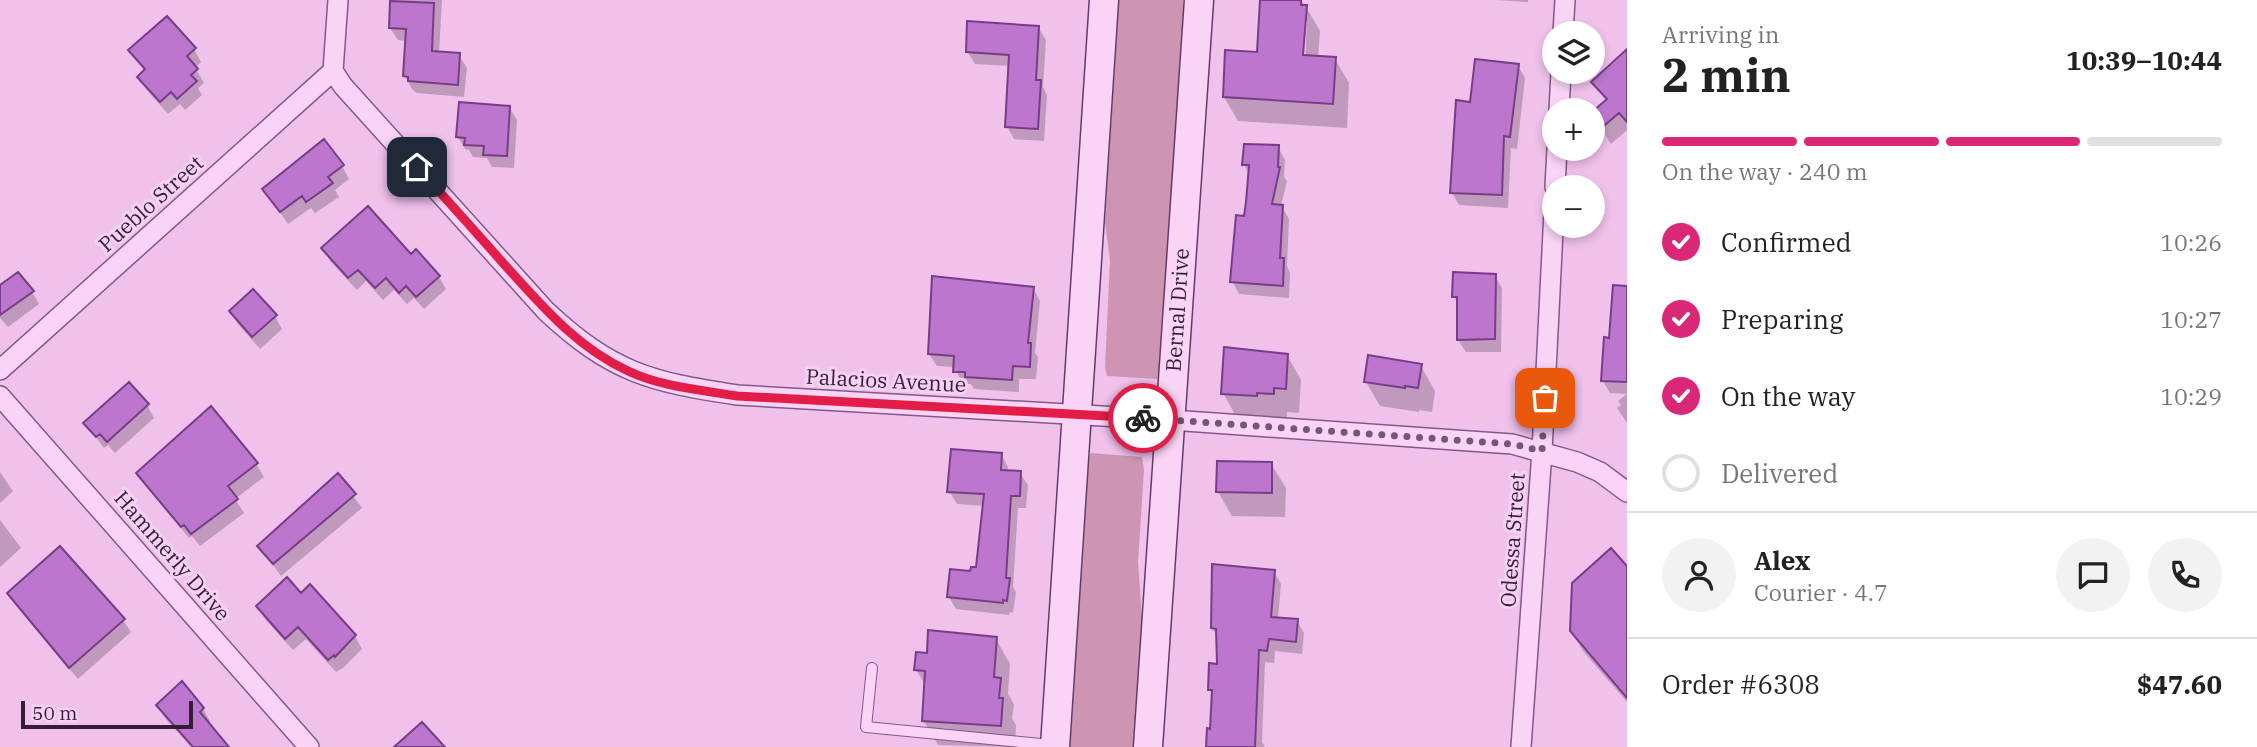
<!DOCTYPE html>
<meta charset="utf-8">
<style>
:root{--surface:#fff;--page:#f2f2f2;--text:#222;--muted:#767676;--line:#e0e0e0;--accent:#db2777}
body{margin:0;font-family:"IBM Plex Serif",serif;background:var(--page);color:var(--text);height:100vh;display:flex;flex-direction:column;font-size:26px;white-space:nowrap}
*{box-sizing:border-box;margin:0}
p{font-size:23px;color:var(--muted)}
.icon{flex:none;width:38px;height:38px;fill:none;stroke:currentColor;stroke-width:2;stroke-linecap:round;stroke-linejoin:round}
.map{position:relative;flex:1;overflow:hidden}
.side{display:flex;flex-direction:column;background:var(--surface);width:630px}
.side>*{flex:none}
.tools{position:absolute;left:1542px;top:21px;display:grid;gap:14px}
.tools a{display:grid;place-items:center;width:63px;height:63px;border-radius:50%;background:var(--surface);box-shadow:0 4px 10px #0003;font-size:35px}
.scale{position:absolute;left:21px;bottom:18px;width:172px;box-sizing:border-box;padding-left:7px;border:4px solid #341d38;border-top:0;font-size:19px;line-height:24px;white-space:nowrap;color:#341d38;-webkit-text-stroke:5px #f6d1f3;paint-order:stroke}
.pin{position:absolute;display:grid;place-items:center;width:60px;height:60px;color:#fff;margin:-30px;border-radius:14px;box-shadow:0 4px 10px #0006}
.courier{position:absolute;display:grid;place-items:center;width:70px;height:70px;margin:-35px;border:5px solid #e11d48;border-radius:50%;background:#fff;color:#222;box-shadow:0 2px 9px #0007}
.overview em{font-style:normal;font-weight:800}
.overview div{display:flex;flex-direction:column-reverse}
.overview{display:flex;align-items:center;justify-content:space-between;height:119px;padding:0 35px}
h1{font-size:46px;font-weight:800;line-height:52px}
.bar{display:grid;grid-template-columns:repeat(4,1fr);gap:10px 7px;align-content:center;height:84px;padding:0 35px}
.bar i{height:9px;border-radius:5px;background:var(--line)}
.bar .on{background:var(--accent)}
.bar p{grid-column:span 4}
.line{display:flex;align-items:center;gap:18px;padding:0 35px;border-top:2px solid var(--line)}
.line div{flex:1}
.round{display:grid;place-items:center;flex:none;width:74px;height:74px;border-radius:37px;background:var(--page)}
ol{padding:0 35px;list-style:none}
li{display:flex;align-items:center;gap:21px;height:77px}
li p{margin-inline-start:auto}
li .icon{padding:7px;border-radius:50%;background:var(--accent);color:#fff;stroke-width:4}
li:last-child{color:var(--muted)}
li i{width:38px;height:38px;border:4px solid var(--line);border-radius:50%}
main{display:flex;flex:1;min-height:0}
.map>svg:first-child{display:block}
.green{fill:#cd95b1}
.shadow{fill:#0003;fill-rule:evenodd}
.building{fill:#bc76ce;stroke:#783d88;stroke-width:2}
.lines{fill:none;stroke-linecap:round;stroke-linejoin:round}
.lane-casing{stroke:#845888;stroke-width:12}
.street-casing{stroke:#845888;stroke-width:22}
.secondary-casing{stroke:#653b6a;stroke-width:31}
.lane{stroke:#f9d4f6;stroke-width:10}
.street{stroke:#f9d4f6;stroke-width:19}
.secondary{stroke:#f9d4f6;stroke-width:28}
.done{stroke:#755677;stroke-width:7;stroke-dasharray:0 12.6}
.route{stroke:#e11d48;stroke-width:9}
.labels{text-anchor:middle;stroke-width:6;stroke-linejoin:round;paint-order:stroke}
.street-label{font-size:21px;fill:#341d38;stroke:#f6d1f3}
</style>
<main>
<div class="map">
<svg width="1627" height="747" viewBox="0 0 1627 747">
<rect width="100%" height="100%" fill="#efc1eb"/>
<path class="green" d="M 1119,0 L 1183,0 L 1183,32 L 1161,364 L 1158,379 L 1107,376 L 1105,367 L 1110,260 L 1105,222 Z
M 1091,453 L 1142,457 L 1144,470 L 1138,562 L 1143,631 L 1135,747 L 1070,747 L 1088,461 Z"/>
<path class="shadow" d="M 389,0 L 442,0 L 439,53 L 459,55 L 467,68 L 464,97 L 417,93 L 412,89 L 405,76 L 407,41 L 398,40 L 390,28 Z
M 1262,0 L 1301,0 L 1306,7 L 1320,31 L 1318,58 L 1335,59 L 1349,83 L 1347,128 L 1238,121 L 1224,97 L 1258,54 ZM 1304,21 L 1307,21 L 1305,64 L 1301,64 Z
M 1496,0 L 1533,0 L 1528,0 L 1528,2 Z
M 1038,27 L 1046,40 L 1043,87 L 1047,95 L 1044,141 L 1014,139 L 1007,126 L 1010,66 L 975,64 L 967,51 Z
M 194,49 L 201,62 L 195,68 L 204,83 L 198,88 L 202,95 L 185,110 L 180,104 L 168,114 L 146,89 L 139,77 L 145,71 L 131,50 Z
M 1626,52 L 1627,130 L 1611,144 L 1600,127 L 1607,102 L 1593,82 Z
M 1518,66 L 1525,78 L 1517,149 L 1511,148 L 1508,208 L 1459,205 L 1452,193 Z
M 509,107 L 517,120 L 514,168 L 492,167 L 487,158 L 473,157 L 469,150 L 465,149 L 458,137 Z
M 1278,147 L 1285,160 L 1284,177 L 1287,181 L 1281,205 L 1289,219 L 1287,266 L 1290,273 L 1289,298 L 1239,294 L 1232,281 L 1245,217 L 1250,175 L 1244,165 Z
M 342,166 L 349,179 L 335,190 L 339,197 L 315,213 L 311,208 L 288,224 L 264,189 Z
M 323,248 L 411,256 L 439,277 L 446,289 L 424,309 L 414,298 L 407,304 L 394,290 L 383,300 L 366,281 L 357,290 L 330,261 Z
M 1495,276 L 1502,288 L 1501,352 L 1466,352 L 1458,340 L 1459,305 L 1454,297 Z
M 0,287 L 32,292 L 39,304 L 8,327 L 0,318 Z
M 1033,288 L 1040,301 L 1035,353 L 1038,357 L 1036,379 L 1019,379 L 1019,392 L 974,389 L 971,384 L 962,384 L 955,367 L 937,366 L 929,354 Z
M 1613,309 L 1627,310 L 1627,423 L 1617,408 L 1621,405 L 1618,401 L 1627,394 L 1610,393 L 1603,381 L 1611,339 Z
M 231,312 L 275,316 L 282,329 L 260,349 L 238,324 Z
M 1287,355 L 1301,380 L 1299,413 L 1287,412 L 1287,418 L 1271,417 L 1270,420 L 1237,418 L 1223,393 Z
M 1421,366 L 1435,391 L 1432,412 L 1419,410 L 1419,412 L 1380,406 L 1366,382 Z
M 147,405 L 154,418 L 115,453 L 108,445 L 104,448 L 86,424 Z
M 211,409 L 256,464 L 264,477 L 235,499 L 244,513 L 200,546 L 192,536 L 189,538 L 146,486 L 139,473 Z
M 1001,454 L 1008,467 L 1008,472 L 1020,473 L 1028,485 L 1026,508 L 1018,508 L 1013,587 L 1016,592 L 1013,613 L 1010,612 L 1009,615 L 956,609 L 949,597 L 978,569 L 984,506 L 957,504 L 949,491 Z
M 1271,464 L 1286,488 L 1285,517 L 1232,516 L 1218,492 Z
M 0,472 L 13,491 L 0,503 Z
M 338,476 L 362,508 L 281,576 L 259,546 Z
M 0,520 L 21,548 L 0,567 Z
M 1611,551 L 1627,569 L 1627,702 L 1583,651 L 1571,631 Z
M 1274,572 L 1281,584 L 1278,619 L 1297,621 L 1304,633 L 1302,654 L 1275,651 L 1274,663 L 1265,662 L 1262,742 L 1265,747 L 1208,747 L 1213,696 L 1210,690 L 1218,665 L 1218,638 L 1212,628 Z
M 310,586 L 355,636 L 362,649 L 343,668 L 336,672 L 306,639 L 293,650 L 265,619 L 258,606 L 300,595 Z
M 10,593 L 123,620 L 131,632 L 78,679 L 17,606 Z
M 996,639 L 1010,664 L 1008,694 L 1014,704 L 1012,718 L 1016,725 L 1015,747 L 938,745 L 923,720 L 926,686 L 916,670 L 928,654 Z
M 158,705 L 203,709 L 210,721 L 207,724 L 227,747 L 191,747 L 165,718 Z"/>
<path class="building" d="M 1260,0 L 1301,0 L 1301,5 L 1307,5 L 1303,55 L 1336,57 L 1333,104 L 1223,97 L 1225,50 L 1257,52 Z
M 390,1 L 434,3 L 432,51 L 460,53 L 458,85 L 408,81 L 408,77 L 403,76 L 406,29 L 389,28 Z
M 167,16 L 196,48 L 187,56 L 198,69 L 191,75 L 197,81 L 177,99 L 171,92 L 160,102 L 137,77 L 145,69 L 128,50 Z
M 967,21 L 1039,26 L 1036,80 L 1041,80 L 1038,129 L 1005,127 L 1009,55 L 966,52 Z
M 1627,49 L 1627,122 L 1619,113 L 1592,136 L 1592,112 L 1607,99 L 1591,82 Z
M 1475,59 L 1519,64 L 1510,137 L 1504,136 L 1502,195 L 1450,193 L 1456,100 L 1470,102 Z
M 459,102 L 510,106 L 507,156 L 483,155 L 484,146 L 464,145 L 465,138 L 456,137 Z
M 324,139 L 344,165 L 328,177 L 333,183 L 306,202 L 302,196 L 280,212 L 262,189 Z
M 1244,144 L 1279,145 L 1278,167 L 1280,167 L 1272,204 L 1283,205 L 1280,258 L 1284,258 L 1283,286 L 1230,282 L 1236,215 L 1244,216 L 1246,202 L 1249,165 L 1242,165 Z
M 368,206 L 411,254 L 416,249 L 440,276 L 416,297 L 406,286 L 399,293 L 386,278 L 375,288 L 358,270 L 348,278 L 321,248 Z
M 18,272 L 34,291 L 0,315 L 0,285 Z
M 1453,272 L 1496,274 L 1495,339 L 1457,340 L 1457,297 L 1452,297 Z
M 932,276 L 1034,287 L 1028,343 L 1031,343 L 1030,367 L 1013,366 L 1012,380 L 965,377 L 965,372 L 953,372 L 954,356 L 928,354 Z
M 1613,285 L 1627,286 L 1627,382 L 1601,381 L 1604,337 L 1609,338 Z
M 253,289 L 277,315 L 252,337 L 229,311 Z
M 1224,347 L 1288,354 L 1286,389 L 1274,388 L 1274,394 L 1257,393 L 1257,396 L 1221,394 Z
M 1368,355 L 1422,364 L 1418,388 L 1405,386 L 1405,388 L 1364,382 Z
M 129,382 L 149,404 L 107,442 L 100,434 L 96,437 L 83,423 Z
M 211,406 L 258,463 L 228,486 L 238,499 L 191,534 L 184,525 L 181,527 L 136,473 Z
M 951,449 L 1002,453 L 1001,470 L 1021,471 L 1020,496 L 1011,496 L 1006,578 L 1010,578 L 1007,601 L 1003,600 L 1003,603 L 947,597 L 950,569 L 970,571 L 971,567 L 976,567 L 984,494 L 947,492 Z
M 1217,461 L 1272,462 L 1272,493 L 1216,492 Z
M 338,473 L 356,494 L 273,564 L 257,546 Z
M 60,546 L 125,619 L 69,668 L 7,593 Z
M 1611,548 L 1627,566 L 1627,698 L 1570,631 L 1572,583 Z
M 1212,564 L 1275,570 L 1271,617 L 1298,619 L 1296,642 L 1269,639 L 1267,651 L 1259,650 L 1255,747 L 1206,747 L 1207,728 L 1210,729 L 1212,690 L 1208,690 L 1209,663 L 1217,664 L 1216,629 L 1211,628 Z
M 287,577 L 301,593 L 310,584 L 356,635 L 335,657 L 334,655 L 328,660 L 298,627 L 285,639 L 256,606 Z
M 928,630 L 997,637 L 994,677 L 1001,678 L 999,698 L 1003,698 L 1001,726 L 922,721 L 925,671 L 914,670 L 916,652 L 927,653 Z
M 182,681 L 204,708 L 200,712 L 229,747 L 193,747 L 156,705 Z
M 422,722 L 445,747 L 394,747 Z"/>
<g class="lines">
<defs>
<path id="lane" d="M 872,668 L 866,727 L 1051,745"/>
<path id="street" d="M 338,0 L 333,71 L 343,86 L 546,311 C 612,373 651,382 737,395 L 1171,420 L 1512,444 L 1577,462 L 1600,472 L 1627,492
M 1563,33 L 1565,0
M 1559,110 L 1561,72
M 1555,187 L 1557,149
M 0,370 L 333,71
M 0,396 L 309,747
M 1521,747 L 1542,451 L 1554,211"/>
<g id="secondary">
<path d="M 1055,747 L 1104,0"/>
<path id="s1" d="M 1148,747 L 1199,0"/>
</g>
</defs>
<use href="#lane" class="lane-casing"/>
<use href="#street" class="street-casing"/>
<use href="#secondary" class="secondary-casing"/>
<use href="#lane" class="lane"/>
<use href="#street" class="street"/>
<use href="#secondary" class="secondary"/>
</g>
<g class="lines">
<path class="done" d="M 1143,418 L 1512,444 L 1542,451 L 1545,398"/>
<path class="route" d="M 417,167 C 446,199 475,231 503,263 C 540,304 576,347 628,371 C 662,387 701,390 737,396 L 1143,418"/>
</g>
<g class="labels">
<g class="street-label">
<text transform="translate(151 204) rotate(-42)" y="7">Pueblo Street</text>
<text dy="7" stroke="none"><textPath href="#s1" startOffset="438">Bernal Drive</textPath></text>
<text transform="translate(886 381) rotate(3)" y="7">Palacios Avenue</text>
<text transform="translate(1513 540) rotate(-86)" y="7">Odessa Street</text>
<text transform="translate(172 556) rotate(49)" y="7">Hammerly Drive</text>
</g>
</g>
</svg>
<div class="tools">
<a><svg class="icon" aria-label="layers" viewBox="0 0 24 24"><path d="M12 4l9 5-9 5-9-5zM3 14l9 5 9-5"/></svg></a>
<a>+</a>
<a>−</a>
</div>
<div class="scale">50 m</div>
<div class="pin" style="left:1545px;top:398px;background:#ea580c"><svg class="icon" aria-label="bag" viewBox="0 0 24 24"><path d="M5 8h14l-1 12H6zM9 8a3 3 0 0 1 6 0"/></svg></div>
<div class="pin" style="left:417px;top:167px;background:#1f2937"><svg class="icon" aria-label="home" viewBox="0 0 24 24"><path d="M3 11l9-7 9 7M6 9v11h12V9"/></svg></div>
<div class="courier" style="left:1143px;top:418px"><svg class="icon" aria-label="bike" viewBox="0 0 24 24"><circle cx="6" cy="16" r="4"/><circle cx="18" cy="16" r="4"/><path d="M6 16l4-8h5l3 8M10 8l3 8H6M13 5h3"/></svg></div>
</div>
<section class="side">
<div class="overview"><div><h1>2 min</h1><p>Arriving in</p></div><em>10:39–10:44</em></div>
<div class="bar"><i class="on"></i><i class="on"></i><i class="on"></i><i></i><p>On the way · 240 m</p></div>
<ol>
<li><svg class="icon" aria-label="check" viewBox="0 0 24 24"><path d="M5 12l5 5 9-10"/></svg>Confirmed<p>10:26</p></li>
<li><svg class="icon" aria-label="check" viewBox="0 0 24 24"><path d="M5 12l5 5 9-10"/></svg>Preparing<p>10:27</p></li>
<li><svg class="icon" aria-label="check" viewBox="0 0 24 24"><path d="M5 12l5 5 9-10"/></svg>On the way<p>10:29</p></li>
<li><i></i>Delivered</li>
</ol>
<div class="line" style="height:126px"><a class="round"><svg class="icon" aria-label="person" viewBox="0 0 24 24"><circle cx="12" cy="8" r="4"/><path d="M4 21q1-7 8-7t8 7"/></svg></a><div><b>Alex</b><p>Courier · 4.7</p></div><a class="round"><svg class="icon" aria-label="chat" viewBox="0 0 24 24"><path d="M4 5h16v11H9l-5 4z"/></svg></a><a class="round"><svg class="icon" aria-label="phone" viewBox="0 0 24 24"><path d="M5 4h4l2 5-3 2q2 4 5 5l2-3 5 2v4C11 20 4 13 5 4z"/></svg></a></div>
<div class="line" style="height:91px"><div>Order #6308</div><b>$47.60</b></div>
</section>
</main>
